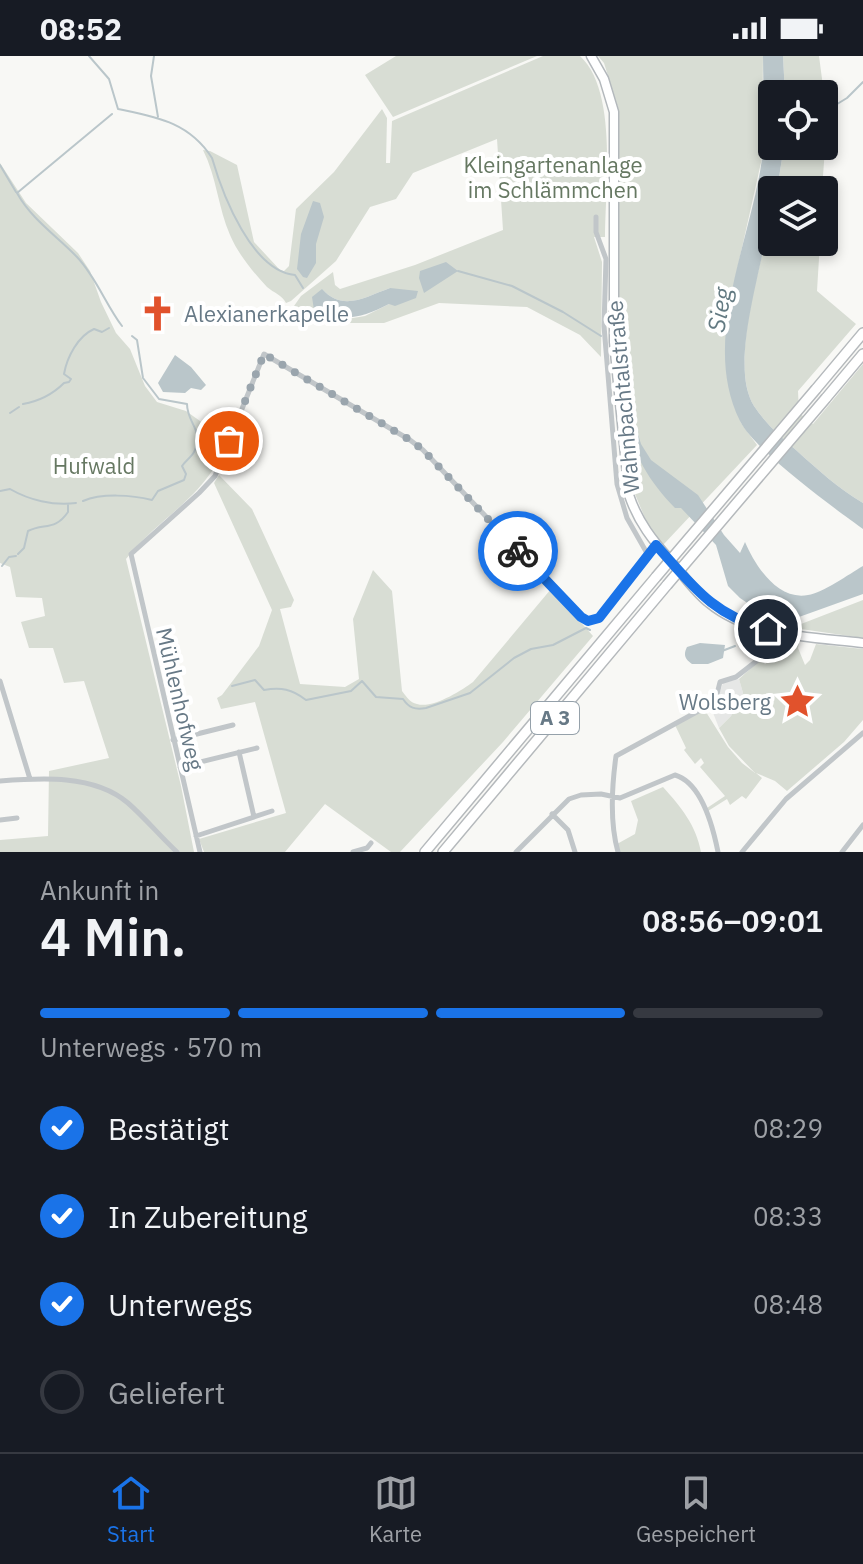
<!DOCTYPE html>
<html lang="de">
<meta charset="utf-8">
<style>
:root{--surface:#171b24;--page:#242831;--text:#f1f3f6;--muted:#9ea1a6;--line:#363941;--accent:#1a73e8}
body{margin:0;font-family:"IBM Plex Sans",sans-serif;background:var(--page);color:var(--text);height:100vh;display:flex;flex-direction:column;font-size:30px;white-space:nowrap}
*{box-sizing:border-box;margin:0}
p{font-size:26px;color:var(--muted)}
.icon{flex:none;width:44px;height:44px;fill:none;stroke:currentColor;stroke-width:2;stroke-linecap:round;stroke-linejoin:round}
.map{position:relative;height:796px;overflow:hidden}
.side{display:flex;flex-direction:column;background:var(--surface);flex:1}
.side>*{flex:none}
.buttons{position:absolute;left:758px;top:24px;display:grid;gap:16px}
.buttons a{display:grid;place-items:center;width:80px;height:80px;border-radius:8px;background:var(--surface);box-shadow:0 4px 12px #0003;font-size:40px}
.pin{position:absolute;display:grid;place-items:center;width:68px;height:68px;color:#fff;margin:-34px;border:4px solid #fff;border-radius:50%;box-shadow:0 2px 8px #0007}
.courier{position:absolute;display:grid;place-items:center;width:80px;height:80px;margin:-40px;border:6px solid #1a73e8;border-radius:50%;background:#fff;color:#222;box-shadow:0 2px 10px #0007}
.head em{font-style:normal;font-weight:600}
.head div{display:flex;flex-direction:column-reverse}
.head{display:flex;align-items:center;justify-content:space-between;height:136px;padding:0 40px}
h1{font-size:52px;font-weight:600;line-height:60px}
.bar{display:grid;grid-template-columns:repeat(4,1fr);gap:12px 8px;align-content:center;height:96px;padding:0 40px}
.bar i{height:10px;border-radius:6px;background:var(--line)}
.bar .selected{background:var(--accent)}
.bar p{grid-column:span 4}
ol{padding:0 40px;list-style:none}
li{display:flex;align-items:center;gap:24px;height:88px}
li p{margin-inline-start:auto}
li .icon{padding:8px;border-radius:50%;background:var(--accent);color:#fff;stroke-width:4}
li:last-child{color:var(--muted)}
li i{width:44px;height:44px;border:4px solid var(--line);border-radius:50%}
.status{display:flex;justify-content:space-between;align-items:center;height:56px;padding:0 40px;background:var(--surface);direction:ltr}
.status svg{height:22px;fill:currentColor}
.tabs{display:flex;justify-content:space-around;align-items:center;height:112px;border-top:2px solid var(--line);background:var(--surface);font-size:22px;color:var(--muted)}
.tabs a{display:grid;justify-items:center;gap:4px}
.tabs .selected{color:var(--accent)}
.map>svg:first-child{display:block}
.built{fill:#e6e7e6}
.green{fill:#d8ddd4;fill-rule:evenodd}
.water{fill:#bac6ca}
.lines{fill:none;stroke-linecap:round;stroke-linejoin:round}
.stream{stroke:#bac6ca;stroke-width:2}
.major-casing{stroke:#b3b8bc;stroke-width:11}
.highway-casing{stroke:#b5b9bc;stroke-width:12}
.minor{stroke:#c1c6c9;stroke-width:5}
.major{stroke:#fff;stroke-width:8}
.highway{stroke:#fff;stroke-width:9}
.highway-bridge-casing{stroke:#b5b9bc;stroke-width:12;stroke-linecap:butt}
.highway-bridge{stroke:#fff;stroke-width:9}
.done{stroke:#9aa5ad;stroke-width:8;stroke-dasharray:0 14.4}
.route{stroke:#1a73e8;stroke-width:10}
.labels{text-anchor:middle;stroke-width:8;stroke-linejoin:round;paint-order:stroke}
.shield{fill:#fff;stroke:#95a1aa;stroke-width:2}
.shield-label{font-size:20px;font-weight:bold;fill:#677986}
.park-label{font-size:22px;fill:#667862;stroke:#fff}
.poi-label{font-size:22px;fill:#677986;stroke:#fff;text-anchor:start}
.street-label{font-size:22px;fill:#677986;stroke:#fff}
.water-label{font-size:24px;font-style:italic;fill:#637a82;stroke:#fff}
</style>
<div class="status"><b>08:52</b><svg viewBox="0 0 49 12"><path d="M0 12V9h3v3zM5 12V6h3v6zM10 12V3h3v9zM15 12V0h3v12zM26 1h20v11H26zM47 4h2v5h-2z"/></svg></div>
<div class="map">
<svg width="863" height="796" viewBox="0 0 863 796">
<rect width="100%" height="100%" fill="#f8f8f5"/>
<path class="built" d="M 739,623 L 743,637 L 731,660 L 719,672 L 710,649 L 715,650 L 723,627 Z"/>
<path class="green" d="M 396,0 L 537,0 L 393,61 L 365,19 Z
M 543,0 L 580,0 C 618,35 605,132 605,181 L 594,181 L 602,206 L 601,301 L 580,279 L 527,251 L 439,247 L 384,267 L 333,267 L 294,250 L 301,240 L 333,216 L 335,229 L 340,233 L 415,209 L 503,174 L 497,83 L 413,117 L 396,143 L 370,151 L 336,205 L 291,245 L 286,247 C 282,239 274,237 267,231 C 253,216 238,198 230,179 C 218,152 217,122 203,94 L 210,95 L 237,109 L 254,186 L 280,214 L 284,215 L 289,210 L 296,153 L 334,116 L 382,53 L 387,62 L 386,107 L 390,107 L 392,65 ZM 390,232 L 389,248 L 365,260 L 347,263 L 322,233 C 343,256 365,241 390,232 Z
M 598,0 L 763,0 L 762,102 L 729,250 L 726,297 L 741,367 L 757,389 L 663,489 L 647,467 L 635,438 L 618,282 L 619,55 L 604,7 Z
M 783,0 L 819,0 L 824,38 L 785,38 Z
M 824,38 L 827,64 L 822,134 L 777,134 L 784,90 L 824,90 Z
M 0,107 L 26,147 L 78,197 L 90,215 L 101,246 L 116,277 L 130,293 L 145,330 L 157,346 L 186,355 L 228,385 C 204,444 163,457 126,503 L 181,730 L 194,796 L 0,796 L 0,784 L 48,780 L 49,715 L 109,702 L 84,625 L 64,627 L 53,592 L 29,592 L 21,566 L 45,560 L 42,542 L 16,541 L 10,511 L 0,507 Z
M 772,158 L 772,186 L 820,186 L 817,235 L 856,268 L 798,335 L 799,357 L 813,368 L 863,308 L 863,447 C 838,432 818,414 796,394 C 781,381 765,367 754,350 C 728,308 762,205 772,158 Z
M 219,419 L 252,453 L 294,544 L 291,551 L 280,553 L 300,628 L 345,631 L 359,623 L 353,563 L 373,514 L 392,535 L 402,635 C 406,640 410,647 417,648 C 432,653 461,635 473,626 L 551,533 L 593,580 L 503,686 L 400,796 L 391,796 L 325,748 L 285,796 L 204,796 L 199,783 L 286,757 L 255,646 L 221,653 L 217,642 L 222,639 L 259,590 L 272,554 L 214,427 Z
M 863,544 L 863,582 L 801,573 L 801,568 Z
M 794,585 L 799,586 L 798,592 L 805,609 L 810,604 L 816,588 L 863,593 L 863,664 L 844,686 L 787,735 L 775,725 L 756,717 L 762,722 L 746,743 L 742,740 L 730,749 L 727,743 L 708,755 L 707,752 L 725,740 L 700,711 L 704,707 L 701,702 L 695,708 L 684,694 L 686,692 L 675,669 L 699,655 L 706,656 L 728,691 L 742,707 L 755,717 L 729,690 L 719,672 L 731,660 L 743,637 L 739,623 L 761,603 L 765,608 L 770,605 L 778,591 Z
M 663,731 C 681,751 696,769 701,796 L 620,796 L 617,788 L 635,778 L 638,764 L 631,745 Z"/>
<path class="water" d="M 763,0 L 783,0 L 785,38 L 772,38 L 772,90 L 784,90 L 777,134 L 772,134 C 772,191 725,303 754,350 C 765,367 781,381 796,394 C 818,414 838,432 863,447 L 863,473 C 834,452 755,395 740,365 C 700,285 751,185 762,103 C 766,70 763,34 763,0 Z
M 313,145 L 320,147 L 324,161 L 316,188 L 316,207 L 307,222 L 303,221 L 297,213 L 301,178 Z
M 446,206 L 458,215 L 424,237 L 419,222 L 420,215 Z
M 390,232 L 418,235 L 416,242 L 395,250 L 389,248 C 361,262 344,267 314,254 L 312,241 L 322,233 C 343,256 365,241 390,232 Z
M 175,299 L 191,311 L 206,329 L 201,334 L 191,332 L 185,337 L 163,336 L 158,327 Z
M 630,352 L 641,388 L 651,404 L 698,439 L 724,479 L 740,497 L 745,486 C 755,509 777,545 808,539 C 823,537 849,518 863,510 L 863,538 L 799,561 L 783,562 L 756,553 L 740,542 L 728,530 L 716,489 L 681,452 L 675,452 C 649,425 626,391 630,352 Z
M 700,587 L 725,589 L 723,602 L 708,608 L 692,608 C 685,603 683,599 687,591 Z"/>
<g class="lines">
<path class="stream" d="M 89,0 L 109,23 L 118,53 C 156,61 189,66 212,102 C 223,140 252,215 295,219 L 303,232
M 154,0 L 151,20 L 158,61
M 829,53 L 847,42 L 863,26
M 112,58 L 17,137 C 32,164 57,180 77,201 C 96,221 106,249 122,270
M 0,109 L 16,136
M 458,215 L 512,230 L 563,256 L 601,280
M 620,290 L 624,295 L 630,354
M 23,348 C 40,345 52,339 64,327 L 69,326 L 71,323 L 64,318 C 67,301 78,280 94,273 L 102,276 L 109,272
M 10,357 L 19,351
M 0,435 L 10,433 C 29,444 53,450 76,447
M 83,445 C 102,437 132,439 152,444 L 158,435 L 184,424 L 186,418 L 182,410 C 186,404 193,400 195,394 C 204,375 187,367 187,348 L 159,343 L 143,322 L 137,284 L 132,280
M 18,498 L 24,492 L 28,475 C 44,467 55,475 68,456 L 68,448
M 2,510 L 9,501 L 16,500
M 780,570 L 789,559
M 722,595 L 735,590
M 232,630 L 255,624 L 264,634 C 281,631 292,633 306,644 L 351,635 L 362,625 L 376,641 L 403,643 C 409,652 415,654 426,652 L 470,637 L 514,602 L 531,593 L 553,589 L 586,572 L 590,574"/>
<defs>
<path id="major" d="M 591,0 L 604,23 L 614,56 L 614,286 L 629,439 C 638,466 653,485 672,506 C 684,520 695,536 709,547 C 750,581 813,581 863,587"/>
<path id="highway" d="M 816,333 L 863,277
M 826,342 L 863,298
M 425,796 L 656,521
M 443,796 L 667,529"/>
</defs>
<use href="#major" class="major-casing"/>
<use href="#highway" class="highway-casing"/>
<path class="minor" d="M 596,161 L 596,176 L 606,203 L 604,270 L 617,428 L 627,462 L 648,499
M 0,625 L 30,723
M 173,684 L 233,669
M 239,696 L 254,761
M 180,711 L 257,692
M 0,725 C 40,722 94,718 128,747 C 145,762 160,780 177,796
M 552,758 L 568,774 L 575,796
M 0,764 L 17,762
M 196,780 L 272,755
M 200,796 L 131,498 L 199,437 L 215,420 L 264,298 L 410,384 L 423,394 L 581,561 L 593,565 L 599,562 L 656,489
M 353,796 L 367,792 L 371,787
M 516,796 L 569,743 L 581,739 L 601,738 L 620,742 L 675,719 C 702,727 713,771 718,796
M 618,796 C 610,768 612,729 616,700 L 715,646 L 720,626 L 736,621 L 790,579
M 742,796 L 786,743 L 863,677
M 842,796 L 863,769"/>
<use href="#major" class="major"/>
<use href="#highway" class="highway"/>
<defs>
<path id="highway-bridge" d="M 656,521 L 816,333
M 667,529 L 826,342"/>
</defs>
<use href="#highway-bridge" class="highway-bridge-casing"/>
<use href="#highway-bridge" class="highway-bridge"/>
</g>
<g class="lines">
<path class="done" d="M 229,385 L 264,298 L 410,384 L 423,394 L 518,495"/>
<path class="route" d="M 518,495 L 581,561 L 588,565 L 599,562 L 656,489 C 691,528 714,561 768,573"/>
</g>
<defs>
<symbol id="church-bare" viewBox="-9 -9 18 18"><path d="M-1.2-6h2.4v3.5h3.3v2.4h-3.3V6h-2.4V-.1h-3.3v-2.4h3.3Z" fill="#e1522c" stroke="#fff" stroke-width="2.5" paint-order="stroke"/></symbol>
<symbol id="sight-bare" viewBox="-9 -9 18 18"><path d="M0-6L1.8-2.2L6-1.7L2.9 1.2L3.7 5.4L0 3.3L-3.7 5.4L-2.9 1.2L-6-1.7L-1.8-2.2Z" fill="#e1522c" stroke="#fff" stroke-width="2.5" paint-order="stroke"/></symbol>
</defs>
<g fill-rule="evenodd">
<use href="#church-bare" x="132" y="232" width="51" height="51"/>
<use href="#sight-bare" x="772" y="620" width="51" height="51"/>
</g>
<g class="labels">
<rect class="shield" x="531" y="646" width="48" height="32" rx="6"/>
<g class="shield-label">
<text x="555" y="669">A 3</text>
</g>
<g class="park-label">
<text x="553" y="117">Kleingartenanlage<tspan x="553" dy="25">im Schlämmchen</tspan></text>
<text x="94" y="418">Hufwald</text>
</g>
<g class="poi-label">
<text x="184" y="266">Alexianerkapelle</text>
<text x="771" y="654" text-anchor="end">Wolsberg</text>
</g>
<g class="street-label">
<text transform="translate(623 341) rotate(-95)" y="8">Wahnbachtalstraße</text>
<text transform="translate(180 643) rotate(77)" y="8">Mühlenhofweg</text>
</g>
<g class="water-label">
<text transform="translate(720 254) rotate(-80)" y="8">Sieg</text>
</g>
</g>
</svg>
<div class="buttons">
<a><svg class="icon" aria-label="locate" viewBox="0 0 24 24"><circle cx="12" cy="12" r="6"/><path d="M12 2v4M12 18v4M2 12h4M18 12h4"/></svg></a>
<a><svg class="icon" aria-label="layers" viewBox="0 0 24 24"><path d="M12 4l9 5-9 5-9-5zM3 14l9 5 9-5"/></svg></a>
</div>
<div class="pin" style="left:229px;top:385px;background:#ea580c"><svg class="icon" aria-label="bag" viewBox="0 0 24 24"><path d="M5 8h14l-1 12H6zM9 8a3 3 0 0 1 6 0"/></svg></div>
<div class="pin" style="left:768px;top:573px;background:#1f2937"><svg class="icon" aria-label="home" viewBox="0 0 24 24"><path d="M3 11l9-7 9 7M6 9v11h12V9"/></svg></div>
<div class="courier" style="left:518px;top:495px"><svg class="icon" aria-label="bike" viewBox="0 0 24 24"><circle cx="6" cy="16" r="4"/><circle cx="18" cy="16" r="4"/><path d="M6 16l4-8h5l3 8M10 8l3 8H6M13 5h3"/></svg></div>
</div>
<section class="side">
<div class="head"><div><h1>4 Min.</h1><p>Ankunft in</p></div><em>08:56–09:01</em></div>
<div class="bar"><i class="selected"></i><i class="selected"></i><i class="selected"></i><i></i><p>Unterwegs · 570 m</p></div>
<ol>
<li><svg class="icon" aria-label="check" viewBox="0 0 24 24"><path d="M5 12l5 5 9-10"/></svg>Bestätigt<p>08:29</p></li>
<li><svg class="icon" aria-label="check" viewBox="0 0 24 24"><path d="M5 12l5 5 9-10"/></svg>In Zubereitung<p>08:33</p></li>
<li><svg class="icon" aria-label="check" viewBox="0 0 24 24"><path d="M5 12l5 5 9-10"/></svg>Unterwegs<p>08:48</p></li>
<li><i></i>Geliefert</li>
</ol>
</section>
<nav class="tabs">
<a class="selected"><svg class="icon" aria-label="home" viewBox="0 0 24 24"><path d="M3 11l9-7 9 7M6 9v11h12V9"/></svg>Start</a>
<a><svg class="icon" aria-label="map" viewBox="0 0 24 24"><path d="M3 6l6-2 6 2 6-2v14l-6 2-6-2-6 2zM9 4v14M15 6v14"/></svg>Karte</a>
<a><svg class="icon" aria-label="saved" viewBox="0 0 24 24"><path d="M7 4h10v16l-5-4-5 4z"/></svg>Gespeichert</a>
</nav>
